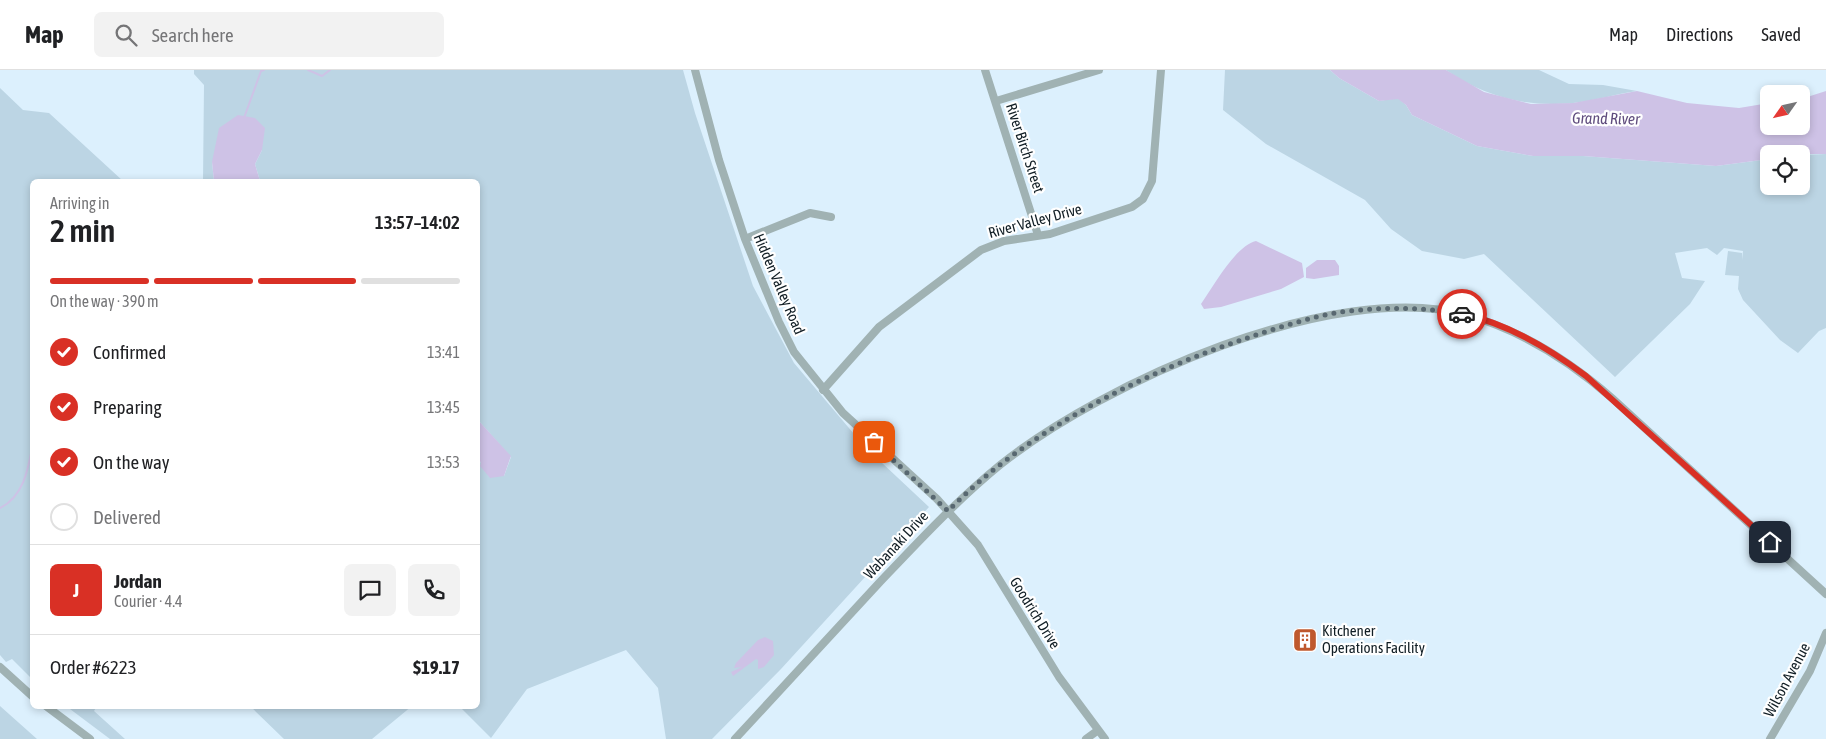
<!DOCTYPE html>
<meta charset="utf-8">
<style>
:root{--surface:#fff;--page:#f2f2f2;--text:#202124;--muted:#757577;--line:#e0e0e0;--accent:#d93025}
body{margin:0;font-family:"Asap Condensed",sans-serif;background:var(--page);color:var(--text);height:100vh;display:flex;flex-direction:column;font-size:19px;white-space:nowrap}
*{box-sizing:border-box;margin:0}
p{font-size:16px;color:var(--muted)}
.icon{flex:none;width:28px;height:28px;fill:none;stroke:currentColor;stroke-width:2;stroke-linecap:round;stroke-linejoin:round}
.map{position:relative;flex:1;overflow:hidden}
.drawer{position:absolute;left:30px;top:109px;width:450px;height:530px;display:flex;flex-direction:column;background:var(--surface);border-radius:8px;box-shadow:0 2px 8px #0003}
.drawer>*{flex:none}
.needle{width:32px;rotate:236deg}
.controls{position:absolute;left:1760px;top:15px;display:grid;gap:10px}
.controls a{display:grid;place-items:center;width:50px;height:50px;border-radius:8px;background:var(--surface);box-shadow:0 2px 8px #0003;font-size:25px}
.pin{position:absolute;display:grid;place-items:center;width:42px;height:42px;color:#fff;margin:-21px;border-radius:10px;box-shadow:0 2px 8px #0006}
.courier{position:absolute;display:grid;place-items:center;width:50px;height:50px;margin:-25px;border:4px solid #d93025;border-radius:50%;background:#fff;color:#222;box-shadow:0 1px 6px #0007}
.summary em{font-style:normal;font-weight:600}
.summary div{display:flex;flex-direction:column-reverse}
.summary{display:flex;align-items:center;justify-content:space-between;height:85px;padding:0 20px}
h1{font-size:32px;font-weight:600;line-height:38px}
.bar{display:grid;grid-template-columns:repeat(4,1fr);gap:8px 5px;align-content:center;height:60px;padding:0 20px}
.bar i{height:6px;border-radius:4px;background:var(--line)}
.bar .on{background:var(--accent)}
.bar p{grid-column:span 4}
.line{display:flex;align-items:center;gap:12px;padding:0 20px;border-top:1px solid var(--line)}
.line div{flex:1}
.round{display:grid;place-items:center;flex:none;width:52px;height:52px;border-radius:8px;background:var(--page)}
ol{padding:0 20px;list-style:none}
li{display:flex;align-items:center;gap:15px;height:55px}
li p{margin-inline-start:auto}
li .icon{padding:5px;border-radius:50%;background:var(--accent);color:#fff;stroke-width:4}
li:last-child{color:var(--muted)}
li i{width:28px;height:28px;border:2px solid var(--line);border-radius:50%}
header{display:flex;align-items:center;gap:30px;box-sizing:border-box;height:70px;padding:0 25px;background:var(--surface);border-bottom:1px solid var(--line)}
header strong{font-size:24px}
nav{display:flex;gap:28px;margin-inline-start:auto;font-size:18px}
.search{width:350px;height:45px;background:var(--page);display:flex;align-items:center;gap:12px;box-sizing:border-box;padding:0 18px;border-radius:8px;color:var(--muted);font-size:19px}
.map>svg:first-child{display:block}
.green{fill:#bcd5e4}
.water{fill:#cec2e6}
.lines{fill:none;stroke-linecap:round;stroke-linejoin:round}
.stream{stroke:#cec2e6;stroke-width:2}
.minor{stroke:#a0b2b3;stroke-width:8}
.done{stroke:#586871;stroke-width:5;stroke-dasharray:0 9}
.route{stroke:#d93025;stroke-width:6}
.labels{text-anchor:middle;stroke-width:4.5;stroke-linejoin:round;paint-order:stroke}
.street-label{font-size:15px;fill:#111e25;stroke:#fff}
.poi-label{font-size:15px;fill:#111e25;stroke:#fff;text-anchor:start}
.water-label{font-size:16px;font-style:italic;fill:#5f4c7d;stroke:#fff}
</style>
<header>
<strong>Map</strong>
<div class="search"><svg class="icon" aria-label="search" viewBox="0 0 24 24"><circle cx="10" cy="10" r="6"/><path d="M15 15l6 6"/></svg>Search here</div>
<nav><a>Map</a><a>Directions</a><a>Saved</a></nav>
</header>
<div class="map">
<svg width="1826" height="669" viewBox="0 0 1826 669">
<rect width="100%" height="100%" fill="#dcf0fd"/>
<path class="green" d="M 194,0 L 683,0 L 695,43 L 753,216 L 794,293 L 865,377 L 929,437 L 781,599 L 712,669 L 666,669 L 658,618 L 626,580 L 527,619 L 491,668 L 459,636 L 478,636 L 478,388 L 481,393 L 504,406 L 511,387 L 478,350 L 478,111 L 260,111 L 255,94 L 262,80 L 212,92 L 214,111 L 203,111 L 204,15 L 194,4 Z
M 1225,0 L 1330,0 L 1339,8 L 1379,31 L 1398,28 L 1406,35 L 1412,45 L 1477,76 L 1533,86 L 1583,86 L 1716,96 L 1769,89 L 1769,116 L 1801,116 L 1801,85 L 1826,84 L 1826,258 L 1819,261 L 1798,283 L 1780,270 L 1743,230 L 1738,219 L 1739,206 L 1725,205 L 1728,181 L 1742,183 L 1742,190 L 1743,181 L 1724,178 L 1717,185 L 1707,178 L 1675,183 L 1682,208 L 1705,211 L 1690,234 L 1615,307 L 1484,184 L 1464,189 L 1422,181 L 1391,159 L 1365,130 L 1266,74 L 1223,40 Z
M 1446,0 L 1539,0 L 1569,14 L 1603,15 L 1637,21 C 1616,24 1594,31 1573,33 C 1528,38 1482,26 1446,0 Z
M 0,18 L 23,40 L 49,43 L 123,111 L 32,111 L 32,609 L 12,589 L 6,592 L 0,585 Z
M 0,636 L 37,669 L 0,669 Z
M 66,636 L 97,636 L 94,641 L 125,669 L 110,669 Z
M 250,636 L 412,636 L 372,669 L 284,669 Z"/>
<path class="water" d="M 1330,0 L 1446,0 L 1484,22 L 1531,34 L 1573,33 L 1637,21 L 1687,33 L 1739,38 L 1769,33 L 1769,56 L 1801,56 L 1801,29 L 1826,21 L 1826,84 L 1769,84 L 1769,89 L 1716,96 L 1583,86 L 1533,86 L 1477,76 L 1412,45 L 1406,35 L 1398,29 L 1379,31 L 1339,8 Z
M 238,45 L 255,48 L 265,58 L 262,80 L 255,94 L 260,111 L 214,111 L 212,92 L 219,58 Z
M 1256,171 L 1302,193 L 1304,207 L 1281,219 L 1221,237 L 1204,239 L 1201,234 C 1213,217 1235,176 1256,171 Z
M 1317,190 L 1335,190 L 1339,196 L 1339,205 L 1314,209 L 1306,208 L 1306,198 Z
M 478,350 L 511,386 L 504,406 L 490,408 L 480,396 L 481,393 L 478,388 Z
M 765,567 L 773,571 L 774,585 L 764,597 L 758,599 L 758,590 L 756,589 L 733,606 L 731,602 L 742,597 L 734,598 L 736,593 L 758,570 Z"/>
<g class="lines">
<path class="stream" d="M 308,0 L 322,6 L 330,0
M 244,48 L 261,1 L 264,0
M 0,438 C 23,427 28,400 32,378"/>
<path class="minor" d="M 695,0 L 719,90 L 745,169 L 779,252 L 794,282 L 843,343 L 937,429 L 978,475 L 1059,607 L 1105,669
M 985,0 L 1038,165
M 996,31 L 1099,0
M 745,169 L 810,143 L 831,147
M 823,320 L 879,257 L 981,180 L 1004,171 L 1050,164 L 1132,137 L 1143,129 L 1152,111 L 1161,0
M 0,597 L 32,626
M 46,636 L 90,669
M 735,669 C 783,617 831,565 879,513 C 918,472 956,431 1000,395 C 1104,312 1334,209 1467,245 C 1523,261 1570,291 1613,329 L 1826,524
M 1086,669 L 1097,661
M 1770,669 L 1810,601 L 1826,563"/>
</g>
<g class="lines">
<path class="done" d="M 874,372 L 948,441 C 1027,360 1144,302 1250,267 C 1280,257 1311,247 1341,242 C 1382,237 1422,237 1462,244"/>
<path class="route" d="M 1462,244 C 1507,253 1550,279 1586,306 L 1770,472"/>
</g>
<defs>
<symbol id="building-square" viewBox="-11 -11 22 22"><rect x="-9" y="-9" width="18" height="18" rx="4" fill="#bf582d" stroke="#fff"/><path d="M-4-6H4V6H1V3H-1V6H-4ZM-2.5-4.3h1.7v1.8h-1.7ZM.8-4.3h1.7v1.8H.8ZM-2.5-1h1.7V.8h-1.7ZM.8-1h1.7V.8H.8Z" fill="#fff"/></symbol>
</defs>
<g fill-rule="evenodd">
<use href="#building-square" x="1291" y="556" width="28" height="28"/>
</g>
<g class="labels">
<g class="street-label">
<text transform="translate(1025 78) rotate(72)" y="5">River Birch Street</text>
<text transform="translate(1035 151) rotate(-15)" y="5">River Valley Drive</text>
<text transform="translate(779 214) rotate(67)" y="5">Hidden Valley Road</text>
<text transform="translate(896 475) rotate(-47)" y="5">Wabanaki Drive</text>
<text transform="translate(1035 543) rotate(58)" y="5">Goodrich Drive</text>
<text transform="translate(1787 610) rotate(-62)" y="5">Wilson Avenue</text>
</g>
<g class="poi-label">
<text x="1322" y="566">Kitchener<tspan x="1322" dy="17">Operations Facility</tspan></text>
</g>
<g class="water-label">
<text transform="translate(1606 48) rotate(1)" y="6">Grand River</text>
</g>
</g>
</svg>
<div class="controls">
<a><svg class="needle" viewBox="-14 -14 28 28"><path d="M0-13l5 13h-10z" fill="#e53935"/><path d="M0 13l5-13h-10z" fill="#757577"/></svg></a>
<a><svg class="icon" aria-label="locate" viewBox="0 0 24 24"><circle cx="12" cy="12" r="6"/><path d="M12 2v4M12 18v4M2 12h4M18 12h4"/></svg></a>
</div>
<div class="pin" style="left:874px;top:372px;background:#ea580c"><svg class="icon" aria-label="bag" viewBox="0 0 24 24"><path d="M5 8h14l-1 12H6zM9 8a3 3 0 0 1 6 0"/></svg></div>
<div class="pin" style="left:1770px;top:472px;background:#1f2937"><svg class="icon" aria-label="home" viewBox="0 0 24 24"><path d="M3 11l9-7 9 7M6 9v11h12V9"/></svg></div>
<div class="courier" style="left:1462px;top:244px"><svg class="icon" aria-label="car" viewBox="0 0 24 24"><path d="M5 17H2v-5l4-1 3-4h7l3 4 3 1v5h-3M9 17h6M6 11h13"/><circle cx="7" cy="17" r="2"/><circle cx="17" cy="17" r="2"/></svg></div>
<section class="drawer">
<div class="summary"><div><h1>2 min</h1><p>Arriving in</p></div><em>13:57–14:02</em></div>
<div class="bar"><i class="on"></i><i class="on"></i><i class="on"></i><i></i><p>On the way · 390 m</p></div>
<ol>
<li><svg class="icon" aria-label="check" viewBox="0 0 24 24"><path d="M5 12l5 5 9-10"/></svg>Confirmed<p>13:41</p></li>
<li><svg class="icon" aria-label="check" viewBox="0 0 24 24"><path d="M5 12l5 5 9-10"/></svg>Preparing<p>13:45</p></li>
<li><svg class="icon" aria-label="check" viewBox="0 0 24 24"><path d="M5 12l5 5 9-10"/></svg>On the way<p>13:53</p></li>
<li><i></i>Delivered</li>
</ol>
<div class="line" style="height:90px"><b class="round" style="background:var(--accent);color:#fff">J</b><div><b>Jordan</b><p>Courier · 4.4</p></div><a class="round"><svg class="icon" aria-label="chat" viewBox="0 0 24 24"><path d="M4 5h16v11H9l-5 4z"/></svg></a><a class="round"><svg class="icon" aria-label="phone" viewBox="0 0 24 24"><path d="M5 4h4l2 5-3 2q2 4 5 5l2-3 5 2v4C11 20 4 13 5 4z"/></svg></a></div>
<div class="line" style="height:65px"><div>Order #6223</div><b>$19.17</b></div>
</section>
</div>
